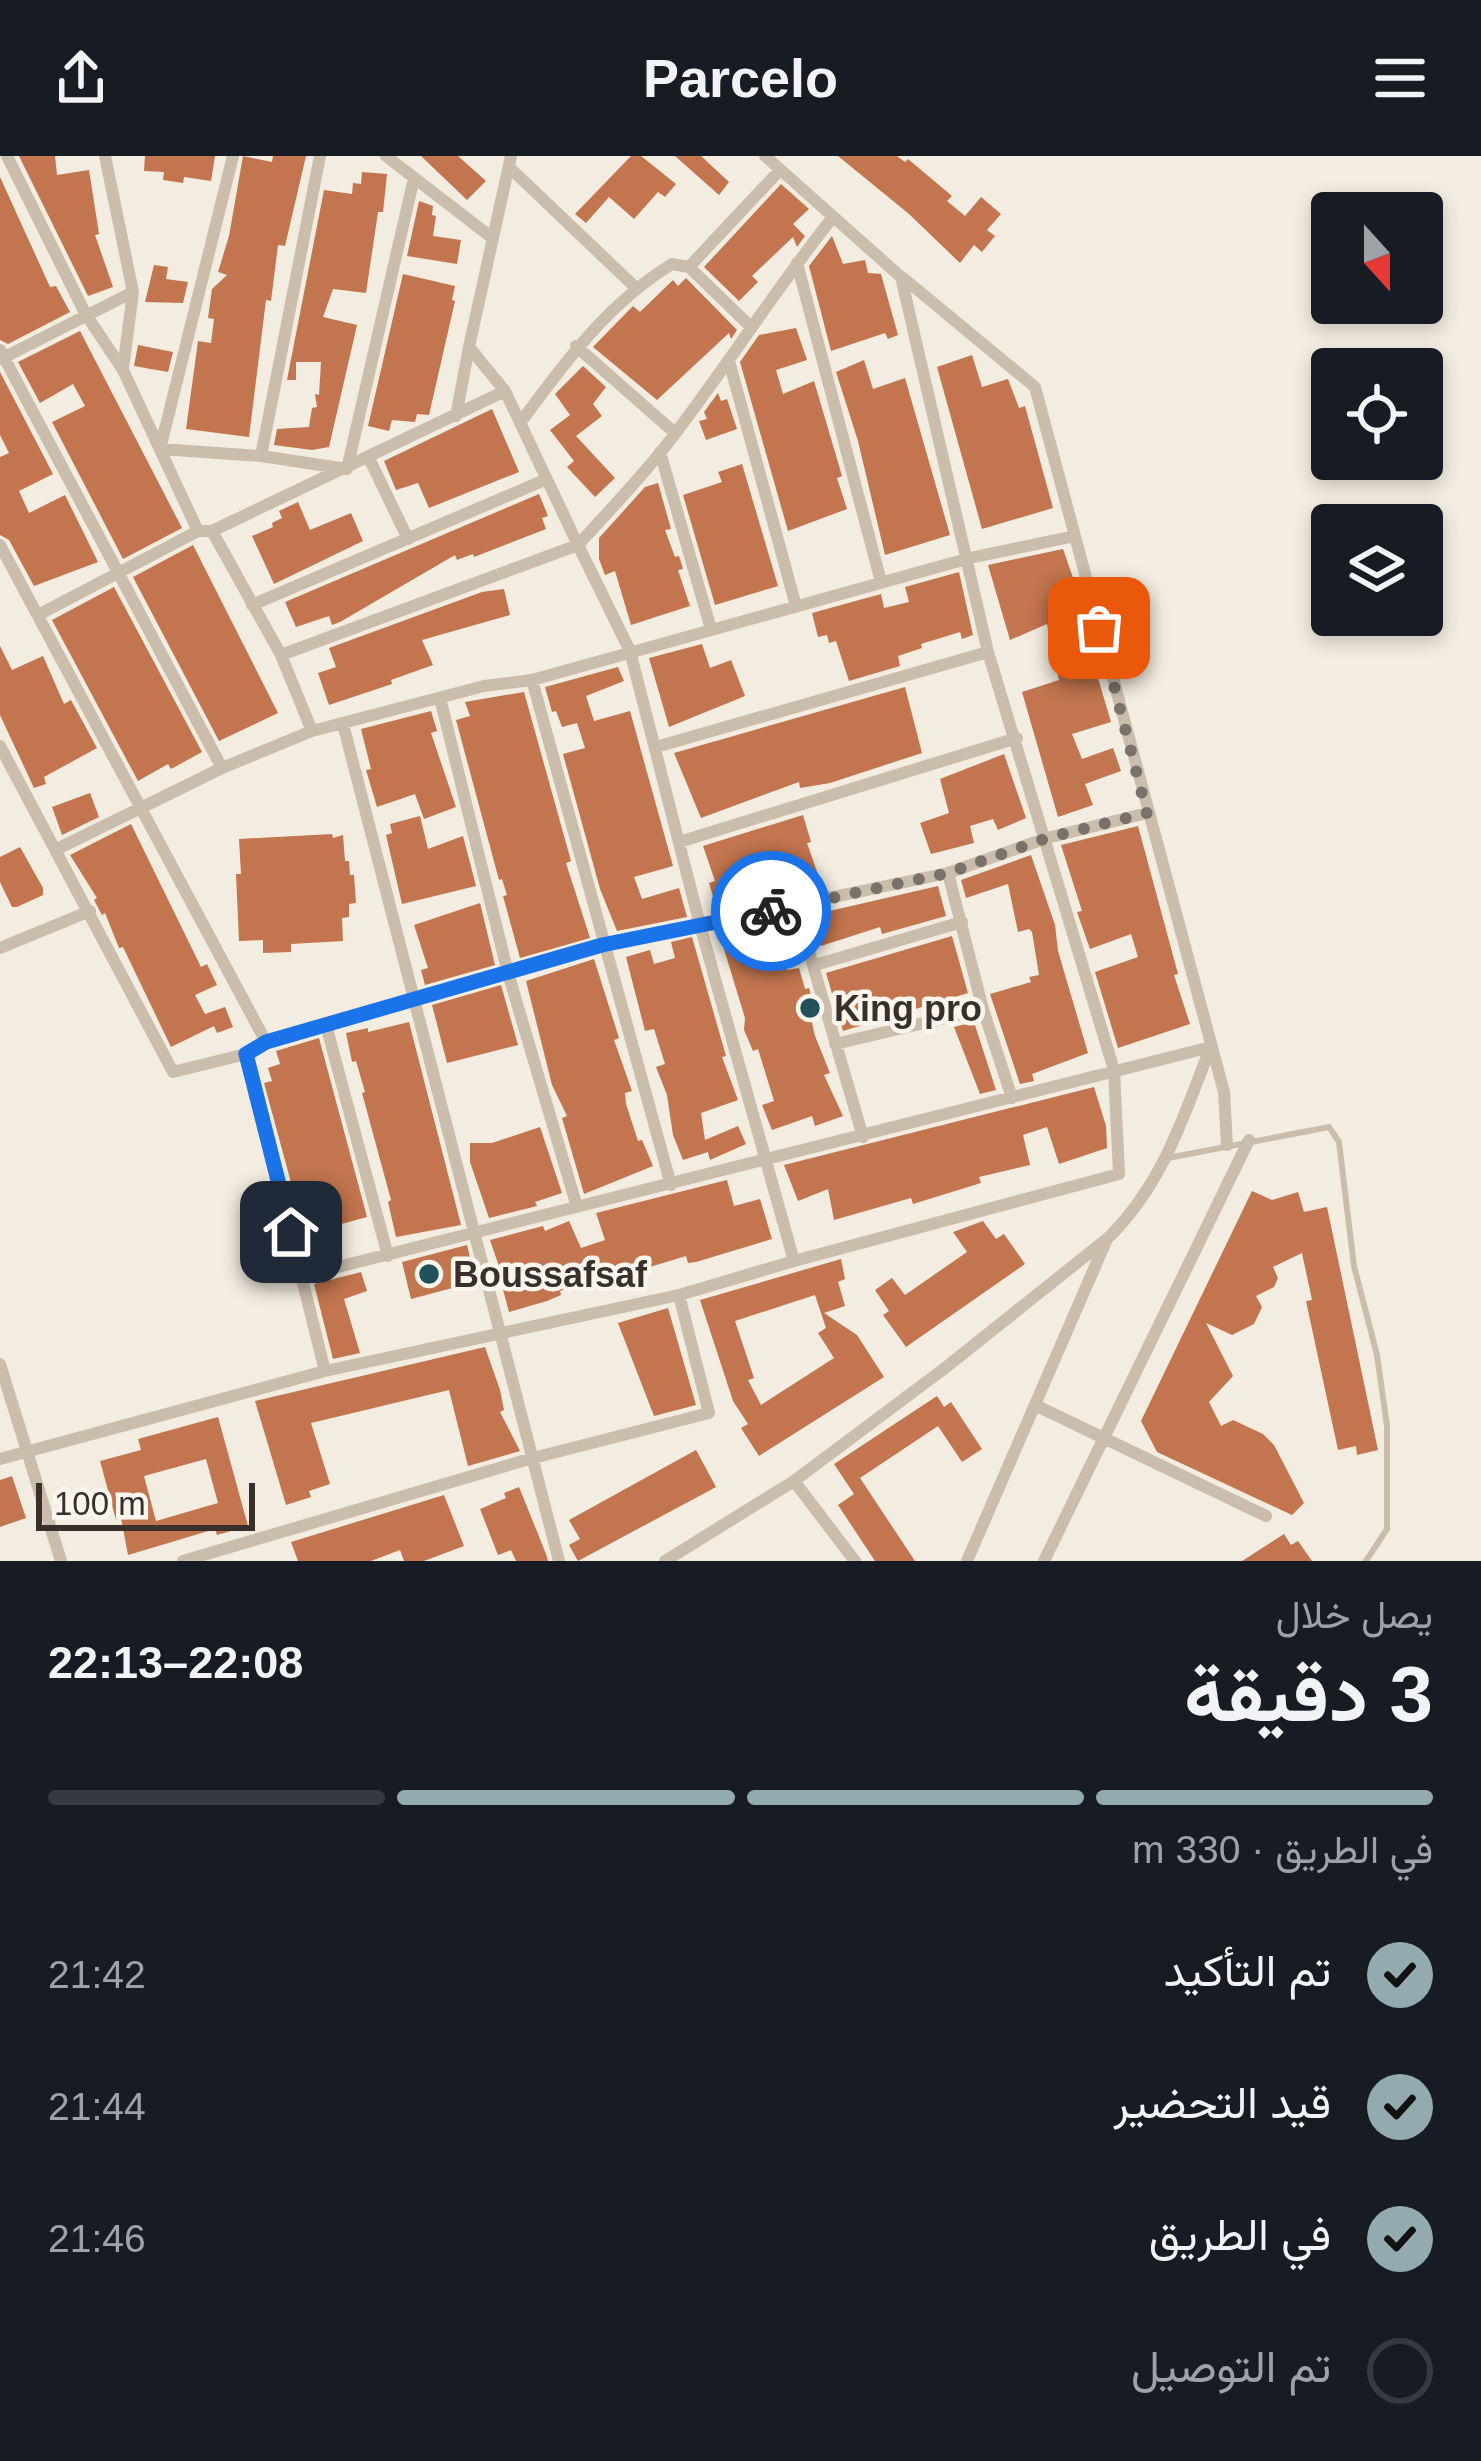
<!DOCTYPE html>
<html lang="ar">
<meta charset="utf-8">
<style>
:root{--surface:#171b24;--page:#242831;--text:#f1f3f6;--muted:#9ea1a6;--line:#363941;--accent:#93aab0}
body{margin:0;font-family:Helvetica,Vazirmatn,sans-serif;background:var(--page);color:var(--text);direction:rtl;height:100vh;display:flex;flex-direction:column;font-size:45px;white-space:nowrap}
*{box-sizing:border-box;margin:0}
p{font-size:39px;color:var(--muted)}
.icon{flex:none;width:66px;height:66px;fill:none;stroke:currentColor;stroke-width:2;stroke-linecap:round;stroke-linejoin:round}
.map{position:relative;height:1405px;overflow:hidden;direction:ltr}
.sheet{display:flex;flex-direction:column;background:var(--surface);flex:1}
.sheet>*{flex:none}
.needle{width:78px;rotate:159deg}
.fabs{position:absolute;left:1311px;top:36px;display:grid;gap:24px}
.fabs a{display:grid;place-items:center;width:132px;height:132px;border-radius:12px;background:var(--surface);box-shadow:0 6px 18px #0003;font-size:60px}
.scale{position:absolute;left:36px;bottom:30px;width:219px;box-sizing:border-box;padding-left:12px;border:6px solid #39302b;border-top:0;font-size:33px;line-height:42px;white-space:nowrap;color:#39302b;-webkit-text-stroke:9px #faf5ed;paint-order:stroke}
.pin{position:absolute;display:grid;place-items:center;width:102px;height:102px;color:#fff;margin:-51px;border-radius:24px;box-shadow:0 6px 18px #0006}
.courier{position:absolute;display:grid;place-items:center;width:120px;height:120px;margin:-60px;border:9px solid #1a73e8;border-radius:50%;background:#fff;color:#222;box-shadow:0 3px 15px #0007}
.summary em{font-style:normal;font-weight:700}
.summary div{display:flex;flex-direction:column-reverse}
.summary{display:flex;align-items:center;justify-content:space-between;height:204px;padding:0 48px}
h1{font-size:78px;font-weight:700;line-height:90px}
.bar{display:grid;grid-template-columns:repeat(4,1fr);gap:18px 12px;align-content:center;height:144px;padding:0 48px}
.bar i{height:15px;border-radius:9px;background:var(--line)}
.bar .active{background:var(--accent)}
.bar p{grid-column:span 4}
ol{padding:0 48px;list-style:none}
li{display:flex;align-items:center;gap:36px;height:132px}
li p{margin-inline-start:auto}
li .icon{padding:12px;border-radius:50%;background:var(--accent);color:#111;stroke-width:4}
li:last-child{color:var(--muted)}
li i{width:66px;height:66px;border:6px solid var(--line);border-radius:50%}
header{display:flex;justify-content:space-between;align-items:center;height:156px;padding:0 48px;background:var(--surface);font-size:54px;font-weight:700}
.map>svg:first-child{display:block}
.building{fill:#c2754e;fill-rule:evenodd}
.lines{fill:none;stroke-linecap:round;stroke-linejoin:round}
.service{stroke:#cbbdac;stroke-width:6}
.minor{stroke:#cbbdac;stroke-width:12}
.done{stroke:#7a726a;stroke-width:12;stroke-dasharray:0 21.6}
.route{stroke:#1a73e8;stroke-width:15}
.poi-dot{fill:#21515a;stroke:#faf5ed;stroke-width:4.5}
.labels{text-anchor:middle;stroke-width:9;stroke-linejoin:round;paint-order:stroke}
.poi-label{font-size:36px;font-weight:bold;fill:#39302b;stroke:#faf5ed;text-anchor:start}
</style>
<header><svg class="icon" aria-label="menu" viewBox="0 0 24 24"><path d="M4 6h16M4 12h16M4 18h16"/></svg>Parcelo<svg class="icon" aria-label="share" viewBox="0 0 24 24"><path d="M12 15V3M7 8l5-5 5 5M5 13v7h14v-7"/></svg></header>
<div class="map">
<svg width="1481" height="1405" viewBox="0 0 1481 1405">
<rect width="100%" height="100%" fill="#f3ece0"/>
<path class="building" d="M 19,0 L 55,0 L 57,19 L 89,14 L 99,78 L 95,79 L 113,131 L 88,140 Z
M 145,0 L 215,0 L 211,25 L 184,21 L 183,27 L 163,24 L 164,16 L 144,15 Z
M 243,0 L 272,6 L 273,0 L 306,0 L 285,90 L 278,89 L 271,145 L 266,144 L 249,281 L 186,273 L 198,185 L 211,187 L 214,163 L 208,162 L 212,133 L 227,119 L 218,116 L 229,80 Z
M 421,0 L 458,0 L 486,25 L 467,44 Z
M 631,0 L 641,0 L 676,28 L 665,41 L 658,36 L 634,63 L 609,41 L 586,67 L 575,58 Z
M 675,0 L 701,0 L 729,26 L 719,39 Z
M 838,0 L 897,0 L 905,6 L 908,3 L 952,40 L 947,45 L 965,60 L 981,41 L 1001,58 L 987,74 L 995,80 L 982,96 L 974,89 L 960,107 L 909,58 Z
M 362,16 L 387,18 L 383,56 L 378,56 L 366,137 L 333,133 L 323,161 L 357,169 L 329,291 L 312,294 L 274,289 L 277,273 L 309,271 L 312,252 L 317,251 L 315,238 L 319,239 L 321,206 L 296,206 L 296,224 L 287,224 L 324,34 L 352,38 L 353,27 L 361,28 Z
M 0,21 L 50,131 L 56,130 L 70,156 L 8,188 L 0,184 Z
M 781,28 L 809,53 L 793,68 L 805,80 L 797,91 L 793,81 L 752,120 L 758,126 L 739,145 L 704,111 Z
M 419,45 L 433,50 L 432,59 L 436,60 L 433,80 L 461,84 L 457,108 L 407,100 Z
M 832,80 L 843,108 L 865,104 L 868,117 L 881,118 L 898,179 L 888,183 L 885,177 L 831,195 L 809,110 Z
M 154,109 L 168,111 L 166,123 L 188,126 L 183,147 L 145,146 Z
M 403,118 L 455,130 L 452,144 L 455,145 L 429,259 L 417,258 L 415,266 L 392,264 L 389,275 L 368,270 Z
M 686,122 L 737,174 L 731,183 L 729,177 L 657,244 L 593,191 L 633,150 L 640,156 L 673,124 L 678,130 Z
M 796,172 L 807,204 L 776,214 L 783,238 L 814,225 L 842,320 L 837,322 L 847,353 L 788,375 L 740,206 L 759,179 Z
M 80,175 L 182,372 L 123,403 L 52,266 L 85,250 L 73,228 L 40,247 L 18,206 Z
M 138,189 L 173,196 L 168,216 L 134,210 Z
M 972,199 L 982,231 L 1008,223 L 1019,252 L 1025,250 L 1053,352 L 982,373 L 937,211 Z
M 864,204 L 873,233 L 905,222 L 950,379 L 885,399 L 858,285 L 836,216 Z
M 583,210 L 606,231 L 593,248 L 602,260 L 576,280 L 615,322 L 595,341 L 567,311 L 574,305 L 550,274 L 570,259 L 555,238 Z
M 0,216 L 53,318 L 19,335 L 29,357 L 65,339 L 98,406 L 34,430 L 9,384 L 0,379 L 0,301 L 9,297 L 0,279 Z
M 718,237 L 721,245 L 727,243 L 737,273 L 706,284 L 699,265 L 707,263 L 704,256 Z
M 492,253 L 519,316 L 429,352 L 418,327 L 396,334 L 384,305 Z
M 742,308 L 778,430 L 715,449 L 683,339 L 722,326 L 718,316 Z
M 658,327 L 671,373 L 665,374 L 675,401 L 679,400 L 683,413 L 678,414 L 690,450 L 631,469 L 615,415 L 605,419 L 599,403 L 599,382 L 645,331 Z
M 539,338 L 548,360 L 542,362 L 546,373 L 474,401 L 473,398 L 457,404 L 455,399 L 340,466 L 332,469 L 329,460 L 296,471 L 285,446 Z
M 298,346 L 310,374 L 351,357 L 363,385 L 274,428 L 252,380 L 273,371 L 272,367 L 282,362 L 279,355 Z
M 193,389 L 278,557 L 219,585 L 133,421 Z
M 1063,393 L 1078,436 L 1073,438 L 1111,566 L 1072,578 L 1082,603 L 1113,592 L 1121,615 L 1085,628 L 1093,649 L 1058,661 L 1022,536 L 1059,524 L 1047,468 L 1010,484 L 988,409 Z
M 959,416 L 973,479 L 962,483 L 960,476 L 921,488 L 922,492 L 898,500 L 900,510 L 849,525 L 836,485 L 829,487 L 827,479 L 818,481 L 812,457 L 881,438 L 884,452 L 909,446 L 905,431 Z
M 114,431 L 202,596 L 171,613 L 168,608 L 138,625 L 52,464 Z
M 504,433 L 510,459 L 422,484 L 433,509 L 391,524 L 392,528 L 329,549 L 318,517 L 336,511 L 329,492 L 482,436 Z
M 702,488 L 710,512 L 731,504 L 745,540 L 669,571 L 649,502 Z
M 0,490 L 12,514 L 43,500 L 64,548 L 71,544 L 97,592 L 44,621 L 46,628 L 34,632 L 0,559 Z
M 618,511 L 624,525 L 586,540 L 594,565 L 630,555 L 673,710 L 634,721 L 642,743 L 679,732 L 687,761 L 617,775 L 600,733 L 563,598 L 585,592 L 577,567 L 562,571 L 556,555 L 552,556 L 545,531 Z
M 905,531 L 922,597 L 830,627 L 800,632 L 799,626 L 701,662 L 674,597 Z
M 524,536 L 571,705 L 566,707 L 590,782 L 520,802 L 503,740 L 507,739 L 502,723 L 499,724 L 456,564 L 470,560 L 465,546 Z
M 431,555 L 437,575 L 431,577 L 456,651 L 424,663 L 415,638 L 377,651 L 366,614 L 371,613 L 361,573 Z
M 1004,598 L 1026,662 L 998,674 L 993,663 L 970,670 L 974,687 L 931,698 L 920,667 L 949,657 L 940,623 Z
M 90,637 L 99,661 L 62,679 L 52,651 Z
M 803,659 L 811,686 L 807,687 L 821,727 L 717,754 L 709,727 L 715,725 L 703,690 Z
M 420,660 L 428,693 L 463,680 L 476,730 L 402,748 L 386,679 L 392,677 L 390,668 Z
M 131,668 L 201,811 L 207,808 L 217,829 L 195,839 L 205,858 L 225,851 L 233,871 L 217,877 L 214,870 L 171,891 L 123,791 L 119,792 L 105,757 L 102,759 L 94,744 L 97,742 L 70,699 Z
M 1138,670 L 1178,818 L 1174,819 L 1190,868 L 1118,892 L 1095,816 L 1138,801 L 1131,778 L 1090,793 L 1077,756 L 1082,755 L 1061,689 Z
M 332,678 L 333,682 L 343,679 L 345,705 L 349,705 L 350,719 L 354,719 L 356,747 L 349,748 L 349,761 L 342,762 L 343,785 L 291,788 L 291,796 L 263,797 L 263,784 L 239,785 L 236,718 L 241,718 L 239,683 Z
M 20,691 L 43,732 L 43,739 L 17,751 L 12,751 L 0,726 L 0,701 Z
M 1031,699 L 1055,769 L 1058,795 L 1088,897 L 1032,918 L 1034,925 L 1020,928 L 990,838 L 1031,826 L 1029,821 L 1039,819 L 1032,776 L 1029,773 L 1018,776 L 1008,728 L 966,742 L 961,724 Z
M 938,730 L 946,760 L 882,778 L 880,771 L 821,790 L 815,771 L 824,768 L 821,757 Z
M 480,747 L 495,809 L 425,829 L 421,814 L 428,812 L 414,769 Z
M 786,761 L 796,798 L 784,802 L 787,814 L 799,812 L 805,833 L 809,832 L 815,852 L 809,854 L 815,880 L 830,917 L 824,919 L 843,960 L 815,970 L 812,960 L 772,974 L 762,949 L 774,945 L 758,893 L 753,895 L 744,874 L 745,862 L 720,780 Z
M 952,780 L 968,837 L 843,875 L 826,817 Z
M 692,781 L 726,900 L 722,901 L 738,944 L 701,957 L 705,984 L 738,970 L 746,988 L 710,1004 L 708,996 L 683,1004 L 673,979 L 667,939 L 656,911 L 665,908 L 654,873 L 645,875 L 626,801 L 650,794 L 654,808 L 675,802 L 671,786 Z
M 594,803 L 619,882 L 614,884 L 632,935 L 625,937 L 626,948 L 638,985 L 642,984 L 653,1010 L 584,1038 L 562,962 L 567,960 L 552,929 L 526,825 Z
M 501,829 L 518,889 L 447,907 L 432,849 Z
M 409,866 L 461,1069 L 396,1081 L 388,1046 L 391,1044 L 362,937 L 365,936 L 356,905 L 352,906 L 346,877 L 368,872 L 368,876 Z
M 974,866 L 996,934 L 980,938 L 954,871 Z
M 319,882 L 367,1061 L 305,1078 L 264,927 L 272,925 L 268,912 L 280,908 L 276,895 Z
M 1094,931 L 1106,970 L 1107,992 L 1059,1008 L 1047,971 L 1023,979 L 1030,1009 L 979,1021 L 981,1027 L 913,1048 L 911,1042 L 834,1064 L 828,1033 L 798,1045 L 784,1009 Z
M 540,971 L 562,1037 L 535,1046 L 537,1050 L 489,1062 L 470,1006 L 470,987 L 492,987 Z
M 727,1024 L 734,1050 L 760,1043 L 772,1083 L 696,1106 L 688,1107 L 686,1100 L 620,1120 L 618,1116 L 560,1135 L 561,1139 L 547,1145 L 509,1156 L 501,1126 L 504,1125 L 490,1084 L 543,1070 L 545,1075 L 569,1065 L 581,1092 L 605,1084 L 596,1057 Z
M 1252,1035 L 1272,1044 L 1298,1036 L 1304,1056 L 1327,1051 L 1378,1294 L 1357,1299 L 1356,1290 L 1338,1294 L 1306,1145 L 1312,1144 L 1302,1097 L 1273,1111 L 1278,1122 L 1274,1131 L 1256,1140 L 1262,1151 L 1254,1168 L 1232,1179 L 1206,1167 L 1233,1220 L 1209,1246 L 1221,1270 L 1233,1264 L 1263,1278 L 1274,1289 L 1304,1347 L 1292,1359 L 1157,1296 L 1141,1265 Z
M 983,1065 L 996,1083 L 1004,1078 L 1025,1108 L 906,1191 L 883,1159 L 889,1155 L 875,1134 L 892,1122 L 905,1139 L 967,1096 L 953,1076 Z
M 467,1089 L 473,1115 L 453,1120 L 456,1131 L 411,1143 L 402,1106 Z
M 841,1103 L 845,1123 L 838,1126 L 845,1150 L 824,1157 L 857,1179 L 884,1221 L 759,1300 L 741,1272 L 748,1268 L 733,1245 L 700,1144 ZM 815,1139 L 826,1172 L 818,1177 L 834,1202 L 761,1249 L 748,1224 L 754,1222 L 735,1165 Z
M 361,1116 L 367,1135 L 344,1143 L 360,1197 L 333,1203 L 314,1128 Z
M 668,1152 L 696,1249 L 654,1260 L 618,1167 Z
M 485,1191 L 500,1234 L 504,1254 L 500,1256 L 520,1295 L 468,1310 L 449,1234 L 311,1267 L 330,1328 L 309,1335 L 311,1341 L 286,1349 L 255,1245 Z
M 937,1240 L 944,1251 L 951,1246 L 982,1293 L 962,1306 L 938,1270 L 860,1322 L 915,1405 L 875,1405 L 838,1349 L 854,1338 L 834,1308 Z
M 218,1261 L 248,1370 L 217,1379 L 215,1373 L 128,1399 L 121,1362 L 116,1364 L 100,1305 L 141,1294 L 138,1283 ZM 206,1303 L 218,1347 L 156,1365 L 144,1320 Z
M 696,1294 L 716,1331 L 578,1405 L 569,1389 L 580,1383 L 569,1364 Z
M 12,1320 L 26,1362 L 0,1371 L 0,1324 Z
M 519,1331 L 546,1398 L 548,1405 L 516,1405 L 511,1394 L 498,1399 L 480,1353 L 506,1342 L 504,1337 Z
M 444,1339 L 464,1390 L 424,1405 L 404,1405 L 400,1394 L 371,1405 L 298,1405 L 291,1386 Z
M 1284,1378 L 1291,1389 L 1298,1385 L 1312,1405 L 1242,1405 Z"/>
<g class="lines">
<path class="service" d="M 1168,1002 L 1329,971 L 1339,986 L 1354,1110 L 1377,1199 L 1387,1270 L 1387,1373 L 1366,1405"/>
<path class="minor" d="M 7,0 L 85,157 L 123,214 L 198,375
M 233,0 L 160,293 L 261,300 L 347,313 L 414,22
M 386,0 L 491,81
M 765,0 L 901,121 L 988,496 L 1114,914 L 1119,1018 L 794,1105
M 509,11 L 635,131
M 797,107 L 881,426
M 689,111 L 750,170
M 902,121 L 1035,231 L 1224,936 L 1227,989
M 576,190 L 675,277
M 469,191 L 511,0
M 0,194 L 222,612
M 1,203 L 133,136 L 105,0
M 729,205 L 796,450
M 123,213 L 133,136
M 456,260 L 469,191 L 505,235
M 520,267 C 565,206 607,148 672,108 L 689,111 L 780,14
M 660,296 L 711,473
M 261,300 L 320,0
M 369,302 L 408,383
M 212,375 L 281,499 L 312,575
M 0,389 L 266,886
M 252,449 L 547,323
M 38,459 L 198,375 L 212,375 L 505,235 L 578,389 L 281,499
M 532,524 L 671,1029
M 440,542 L 508,817 L 577,1051
M 343,568 L 559,1405
M 0,590 L 173,916 L 246,898 L 325,1215 L 679,1139 L 794,1105 L 700,769 L 630,495 L 578,389 C 607,357 637,326 664,292 C 723,217 773,136 833,61
M 656,591 L 988,496
M 679,686 L 1017,582
M 57,693 L 222,612 L 312,575 L 484,530 L 532,524 L 970,402 L 1075,380
M 948,717 L 983,853 L 1012,942
M 796,751 L 863,981
M 0,792 L 90,755
M 815,809 L 962,766
M 326,869 L 388,1100
M 835,888 L 983,853
M 246,898 L 266,886 L 603,789 L 948,717 L 1047,682 L 1147,657
M 302,1120 L 1211,891
M 0,1208 L 61,1405
M 1037,1250 L 1266,1360
M 0,1303 L 325,1215
M 794,1325 L 855,1405
M 183,1405 L 533,1302 L 709,1257 L 679,1139
M 665,1405 L 794,1325 L 945,1212 L 1108,1082 C 1162,1029 1184,961 1210,892
M 967,1405 L 1107,1083
M 1044,1405 L 1249,984"/>
</g>
<g class="lines">
<path class="done" d="M 771,755 L 948,717 L 1047,682 L 1147,657 L 1099,472"/>
<path class="route" d="M 291,1076 L 246,898 L 266,886 L 602,789 L 771,755"/>
</g>
<g class="poi-dot">
<circle cx="810" cy="852" r="12"/>
<circle cx="429" cy="1118" r="12"/>
</g>
<g class="labels">
<g class="poi-label">
<text x="834" y="865">King pro</text>
<text x="453" y="1131">Boussafsaf</text>
</g>
</g>
</svg>
<div class="fabs">
<a><svg class="needle" viewBox="-14 -14 28 28"><path d="M0-13l5 13h-10z" fill="#e53935"/><path d="M0 13l5-13h-10z" fill="#9ea1a6"/></svg></a>
<a><svg class="icon" aria-label="locate" viewBox="0 0 24 24"><circle cx="12" cy="12" r="6"/><path d="M12 2v4M12 18v4M2 12h4M18 12h4"/></svg></a>
<a><svg class="icon" aria-label="layers" viewBox="0 0 24 24"><path d="M12 4l9 5-9 5-9-5zM3 14l9 5 9-5"/></svg></a>
</div>
<div class="scale">100 m</div>
<div class="pin" style="left:1099px;top:472px;background:#ea580c"><svg class="icon" aria-label="bag" viewBox="0 0 24 24"><path d="M5 8h14l-1 12H6zM9 8a3 3 0 0 1 6 0"/></svg></div>
<div class="pin" style="left:291px;top:1076px;background:#1f2937"><svg class="icon" aria-label="home" viewBox="0 0 24 24"><path d="M3 11l9-7 9 7M6 9v11h12V9"/></svg></div>
<div class="courier" style="left:771px;top:755px"><svg class="icon" aria-label="bike" viewBox="0 0 24 24"><circle cx="6" cy="16" r="4"/><circle cx="18" cy="16" r="4"/><path d="M6 16l4-8h5l3 8M10 8l3 8H6M13 5h3"/></svg></div>
</div>
<section class="sheet">
<div class="summary"><div><h1>3 دقيقة</h1><p>يصل خلال</p></div><em>22:08–22:13</em></div>
<div class="bar"><i class="active"></i><i class="active"></i><i class="active"></i><i></i><p>في الطريق · 330 m</p></div>
<ol>
<li><svg class="icon" aria-label="check" viewBox="0 0 24 24"><path d="M5 12l5 5 9-10"/></svg>تم التأكيد<p>21:42</p></li>
<li><svg class="icon" aria-label="check" viewBox="0 0 24 24"><path d="M5 12l5 5 9-10"/></svg>قيد التحضير<p>21:44</p></li>
<li><svg class="icon" aria-label="check" viewBox="0 0 24 24"><path d="M5 12l5 5 9-10"/></svg>في الطريق<p>21:46</p></li>
<li><i></i>تم التوصيل</li>
</ol>
</section>
